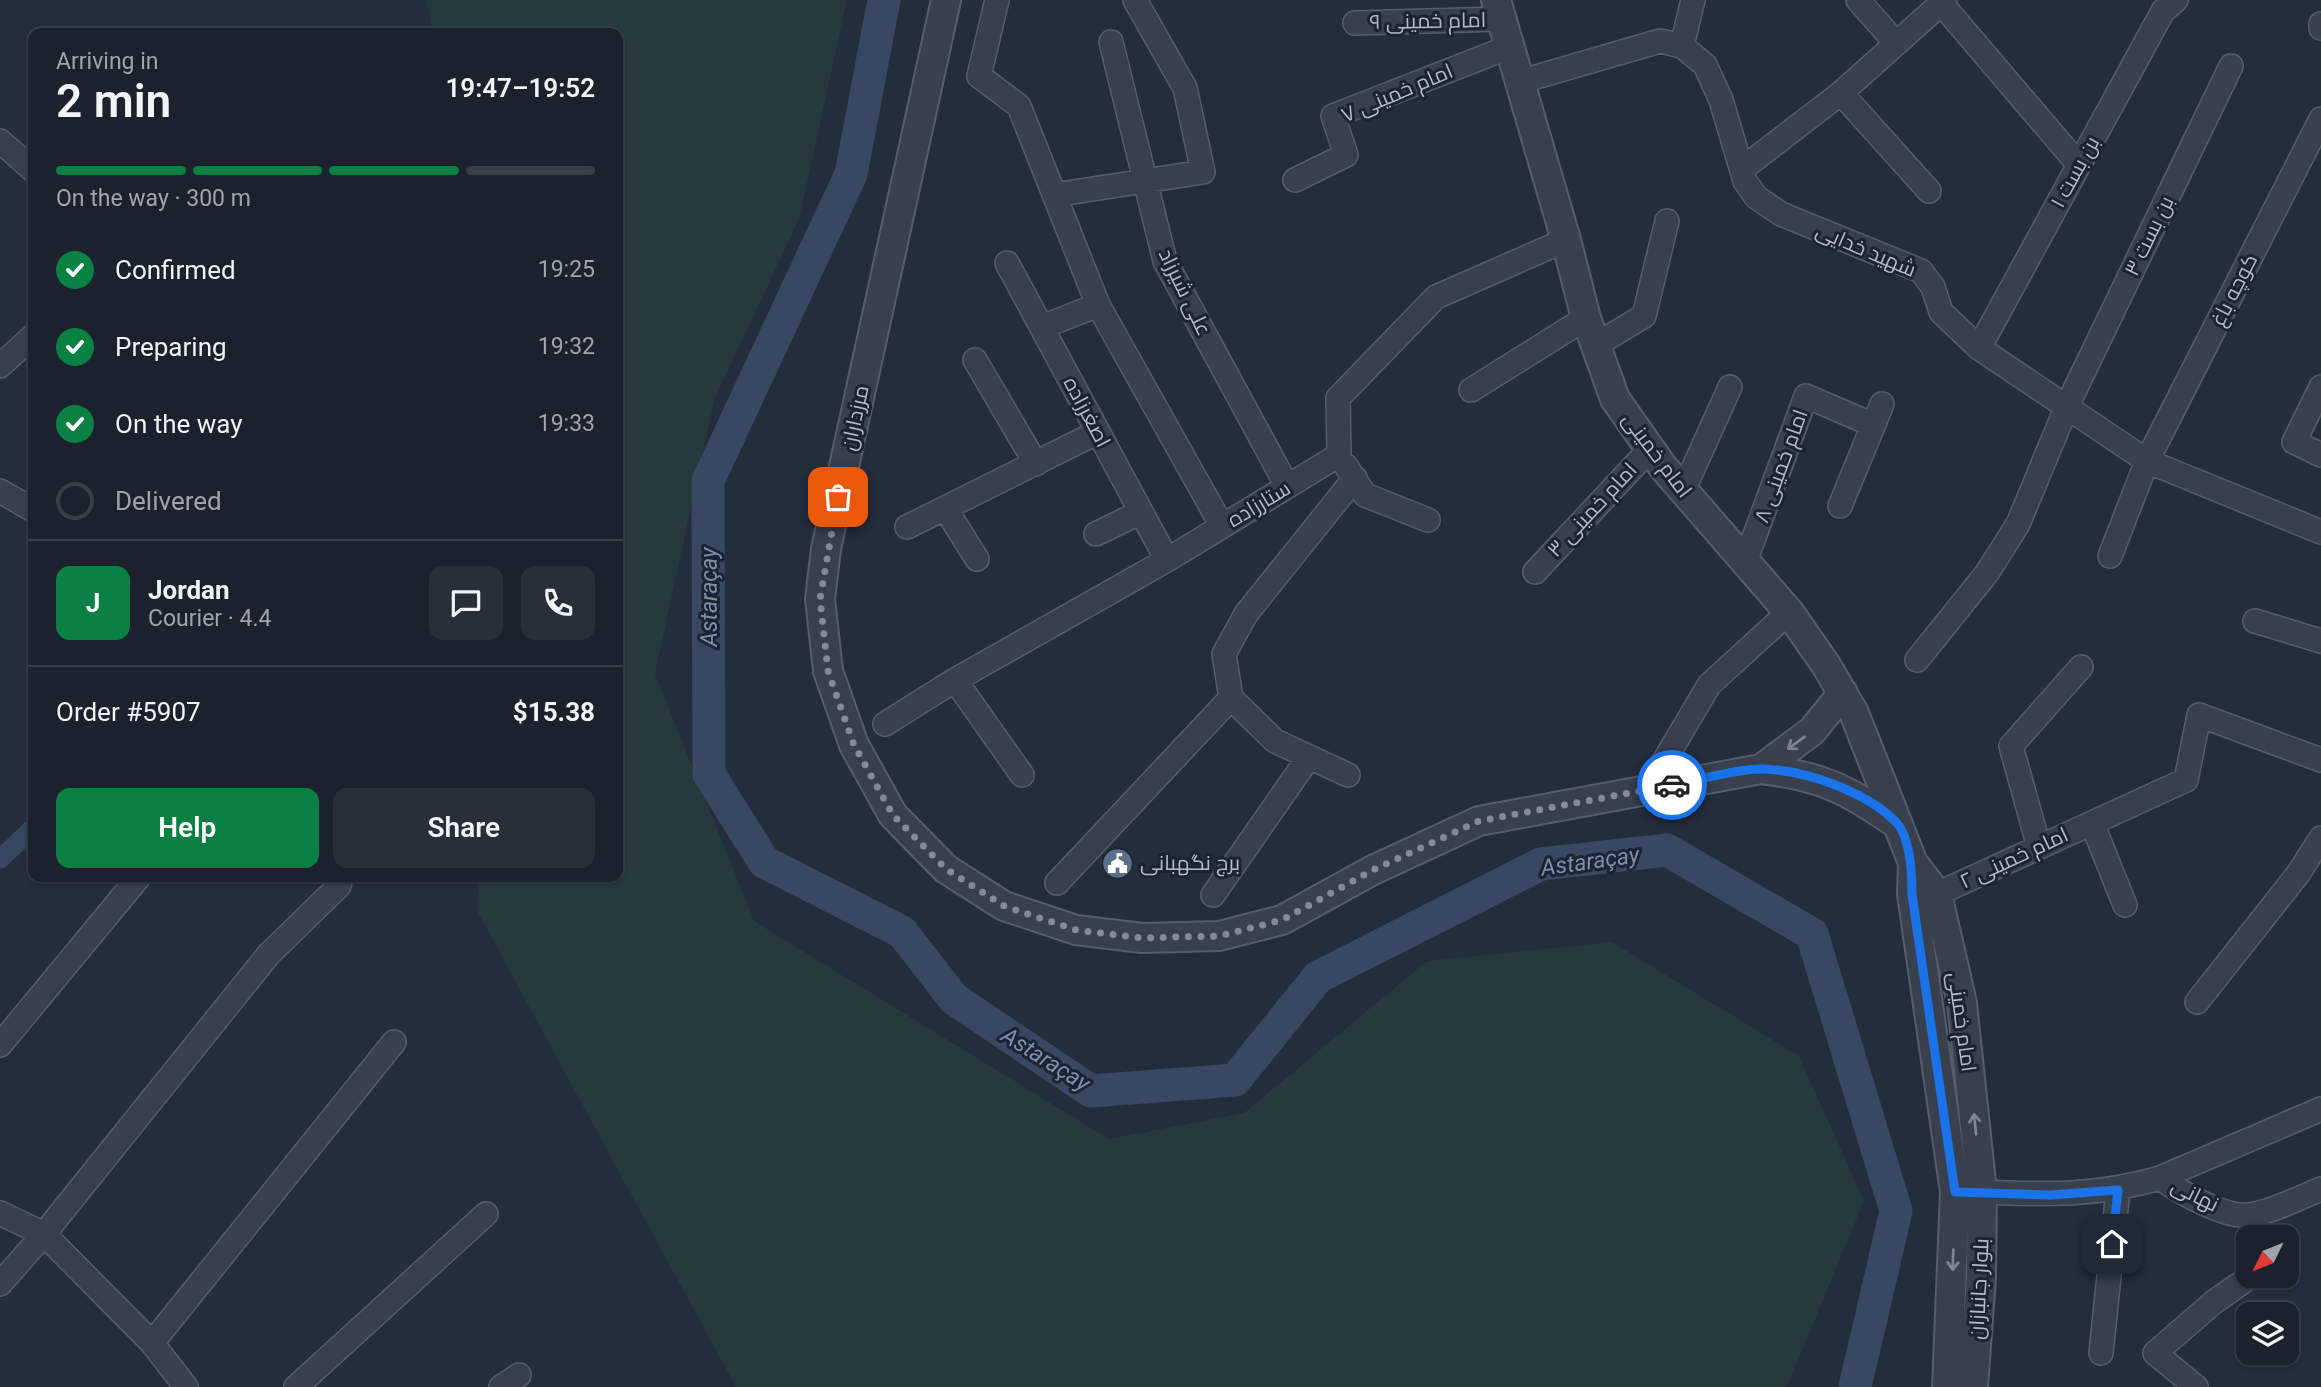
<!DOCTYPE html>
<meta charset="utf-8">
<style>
:root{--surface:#1b222d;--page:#282f39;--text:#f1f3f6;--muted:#a0a4aa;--line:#393f49;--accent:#0b8043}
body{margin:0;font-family:Roboto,Cairo,sans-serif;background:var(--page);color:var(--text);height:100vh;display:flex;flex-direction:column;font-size:26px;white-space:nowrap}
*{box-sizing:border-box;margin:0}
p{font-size:23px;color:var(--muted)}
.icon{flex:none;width:38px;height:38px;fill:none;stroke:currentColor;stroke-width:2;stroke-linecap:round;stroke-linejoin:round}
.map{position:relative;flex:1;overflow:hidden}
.details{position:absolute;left:28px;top:28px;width:595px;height:854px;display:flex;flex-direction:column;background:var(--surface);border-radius:14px;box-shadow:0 2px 5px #0004,0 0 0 2px var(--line)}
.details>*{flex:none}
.needle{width:46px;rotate:227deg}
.controls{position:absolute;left:2236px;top:1225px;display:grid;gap:14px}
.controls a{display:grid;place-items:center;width:63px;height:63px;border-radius:14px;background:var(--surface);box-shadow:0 2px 5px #0004,0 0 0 2px var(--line);font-size:35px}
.pin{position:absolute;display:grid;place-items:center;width:60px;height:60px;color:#fff;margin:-30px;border-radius:14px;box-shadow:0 4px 10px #0006}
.courier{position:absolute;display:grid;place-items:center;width:70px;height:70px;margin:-35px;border:5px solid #1a73e8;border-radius:50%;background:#fff;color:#222;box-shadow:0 2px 9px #0007}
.overview em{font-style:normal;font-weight:600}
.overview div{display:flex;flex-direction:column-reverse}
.overview{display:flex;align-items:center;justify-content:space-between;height:119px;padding:0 28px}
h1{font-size:46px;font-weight:600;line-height:52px}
.bar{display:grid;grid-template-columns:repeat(4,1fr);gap:10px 7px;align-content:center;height:84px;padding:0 28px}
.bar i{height:9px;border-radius:5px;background:var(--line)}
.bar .current{background:var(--accent)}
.bar p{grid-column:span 4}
.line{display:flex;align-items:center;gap:18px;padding:0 28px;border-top:2px solid var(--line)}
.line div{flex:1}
.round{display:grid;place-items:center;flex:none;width:74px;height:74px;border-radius:14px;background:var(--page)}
ol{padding:0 28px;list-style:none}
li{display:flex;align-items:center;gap:21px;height:77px}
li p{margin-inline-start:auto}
li .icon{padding:7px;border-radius:50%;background:var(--accent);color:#fff;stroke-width:4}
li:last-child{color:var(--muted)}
li i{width:38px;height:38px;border:4px solid var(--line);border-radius:50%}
.primary-button{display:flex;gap:14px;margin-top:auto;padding:14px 28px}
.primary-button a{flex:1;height:80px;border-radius:14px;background:var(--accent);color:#fff;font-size:28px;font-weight:600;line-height:80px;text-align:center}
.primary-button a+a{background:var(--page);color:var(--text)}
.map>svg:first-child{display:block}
.green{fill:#26393d}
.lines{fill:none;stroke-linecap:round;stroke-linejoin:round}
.canal{stroke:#384863;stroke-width:19}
.river{stroke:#384863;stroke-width:33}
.minor-casing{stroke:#565d6a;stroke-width:26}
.tertiary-casing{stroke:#565d6a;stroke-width:32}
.minor{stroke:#383f4d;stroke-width:23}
.tertiary{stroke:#383f4d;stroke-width:28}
.oneway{stroke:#7c8391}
.done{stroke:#828997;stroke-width:7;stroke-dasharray:0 12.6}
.route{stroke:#1a73e8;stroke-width:9}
.labels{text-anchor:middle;stroke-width:6;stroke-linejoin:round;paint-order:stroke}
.street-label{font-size:21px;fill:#b4bac8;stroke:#1d2431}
.poi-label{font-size:21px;fill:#b4bac8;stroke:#1d2431;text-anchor:start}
.water-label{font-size:23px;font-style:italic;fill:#7c8faf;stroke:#1d2431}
</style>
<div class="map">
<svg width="2321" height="1387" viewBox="0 0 2321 1387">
<rect width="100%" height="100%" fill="#242d3c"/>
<path class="green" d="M 426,0 L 847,0 L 799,219 L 714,400 L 655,674 L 754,921 L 1109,1139 L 1244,1113 L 1427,961 L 1612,942 L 1799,1056 L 1864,1201 L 1787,1387 L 736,1387 L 477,911 L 479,877 L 618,877 L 618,33 L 433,33 Z"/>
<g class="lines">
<path class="canal" d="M 0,859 L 33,828"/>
<path class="river" d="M 884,0 L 851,174 L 708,481 L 709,774 L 764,862 L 902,932 L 954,999 L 1091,1091 L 1235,1080 L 1318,977 L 1541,864 L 1667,850 L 1812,934 L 1896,1211 L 1855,1387"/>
<defs>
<path id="minor" d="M 997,0 L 979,76 L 1019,106 L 1098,305 L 1222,526
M 1858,0 L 1895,42
M 1941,3 L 2079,165
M 1355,23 L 1501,19
M 2321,24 L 2321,28
M 1111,42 L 1165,261 L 1287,486
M 1682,46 L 1693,0
M 1519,82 L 1660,41 L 1682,46 L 1705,65 L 1721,100 L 1745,181 L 1756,197 L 1781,214 L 1921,271 L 1933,287 L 1941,312 L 1979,348 L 2147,461 L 2321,532
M 1841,93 L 1929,191
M 0,141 L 33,170
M 1742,169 L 1841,93 L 1945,0
M 1295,180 L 1346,155 L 1333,116 L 1509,47
M 1054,195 L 1203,172 L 1185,88 L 1135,0
M 1007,263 L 1167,560
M 1042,327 L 1098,305
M 1594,346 L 1644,316 L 1667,221
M 1979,348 L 2163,11 L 2176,0
M 975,360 L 1036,464
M 0,366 L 33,336
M 2321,387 L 2294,442 L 2321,455
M 1471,390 L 1586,318
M 1339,455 L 1338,398 L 1436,297 L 1566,240
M 1346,466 L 1365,495 L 1428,520
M 0,491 L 33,510
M 1683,491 L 1730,387
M 1840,506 L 1882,404
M 945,508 L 977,559
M 907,527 L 1098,432
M 1096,534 L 1141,512
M 2110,556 L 2147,461 L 2321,119
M 1745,562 L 1806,396 L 1871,424
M 1535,572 L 1650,449
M 2255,621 L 2321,641
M 1917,660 L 1987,573 L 2018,524 L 2067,406 L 2231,66
M 955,680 L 1022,775
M 885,724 L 955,680 L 1167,560 L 1339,455
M 1348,775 L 1275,741 L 1231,698 L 1224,654 L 1246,614 L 1355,478
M 1647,790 L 1709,685 L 1789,612
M 2092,823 L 2125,905
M 2039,847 L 2011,746 L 2081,667
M 1057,883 L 1231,698
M 1937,894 L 2186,780 L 2199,715 L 2321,760
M 1213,895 L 1309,757
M 2197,1002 L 2298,874 L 2321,838
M 0,1045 L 139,877
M 2160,1178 L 2321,1109
M 1982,1192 C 2047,1195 2097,1196 2160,1178 C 2180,1192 2224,1218 2249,1215 C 2270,1213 2301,1197 2321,1189
M 0,1213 L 44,1234 L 152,1343 L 186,1387
M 2248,1215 L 2258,1237
M 0,1284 L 44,1234 L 269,954 L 339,886 L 341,877
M 152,1343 L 394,1042
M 2101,1353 L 2118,1190
M 296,1387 L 486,1214
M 501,1387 L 519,1375
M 2196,1387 L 2155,1353 L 2214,1302 L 2251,1276"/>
<path id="tertiary" d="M 946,0 L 826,549 L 820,599 L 828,671 L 854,745 L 893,815 L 946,869 L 1004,906 L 1076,930 L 1142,938 L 1219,936 L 1282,920 L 1373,870 L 1479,821 L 1761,769
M 1496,0 L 1566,240 L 1586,318 L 1615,399 L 1663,467 L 1789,612 L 1826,665 L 1854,713 L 1913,863 L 1937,894 L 1962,1003 L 1982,1192 L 1981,1278 L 1973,1387
M 1843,693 L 1812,731 L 1761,769 C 1821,776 1847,789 1897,824
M 1913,863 L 1912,894 L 1955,1192 L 1947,1387"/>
</defs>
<use href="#minor" class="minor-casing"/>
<use href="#tertiary" class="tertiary-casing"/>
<use href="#minor" class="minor"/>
<use href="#tertiary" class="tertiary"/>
</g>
<defs><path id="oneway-shaft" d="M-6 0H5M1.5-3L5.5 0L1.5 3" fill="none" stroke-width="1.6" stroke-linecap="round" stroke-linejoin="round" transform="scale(1.75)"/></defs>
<g class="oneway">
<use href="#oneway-shaft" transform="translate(1796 743) rotate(144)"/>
<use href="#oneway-shaft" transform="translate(1975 1124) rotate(-96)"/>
<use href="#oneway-shaft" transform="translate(1953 1260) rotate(92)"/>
</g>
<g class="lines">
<path class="done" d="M 838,497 L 820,599 L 828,671 L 854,745 L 893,815 L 946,869 L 1004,906 L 1076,930 L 1142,938 L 1219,936 L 1282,920 L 1373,870 L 1479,821 L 1672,785"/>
<path class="route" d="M 1672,785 C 1700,780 1734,769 1762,769 C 1805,770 1865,791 1896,822 C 1911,838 1912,874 1912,894 L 1955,1192 L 2050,1195 L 2118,1190 L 2112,1244"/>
</g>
<defs>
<symbol id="civic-disc" viewBox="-11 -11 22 22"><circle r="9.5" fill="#5c6f8a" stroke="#1d2431"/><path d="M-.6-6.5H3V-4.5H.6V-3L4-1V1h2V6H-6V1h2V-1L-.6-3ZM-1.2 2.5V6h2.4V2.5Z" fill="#fff"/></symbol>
</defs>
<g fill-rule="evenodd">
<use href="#civic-disc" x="1100" y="846" width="35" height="35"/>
</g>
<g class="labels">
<g class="street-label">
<text transform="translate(1428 21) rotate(-1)" y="7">امام خمینی ۹</text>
<text transform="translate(1397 93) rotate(-23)" y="7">امام خمینی ۷</text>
<text transform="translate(2075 172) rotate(-61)" y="7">بن بست ۱</text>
<text transform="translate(2149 236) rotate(-64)" y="7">بن بست ۳</text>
<text transform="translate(1866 250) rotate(23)" y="7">شهید خدایی</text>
<text transform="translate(2234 290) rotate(-63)" y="7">کوچه باغ</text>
<text transform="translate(1185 292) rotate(64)" y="7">علی شیرزاد</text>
<text transform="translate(1087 412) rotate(62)" y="7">اصغرزاده</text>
<text transform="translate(855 418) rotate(-78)" y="7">مرزداران</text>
<text transform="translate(1657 455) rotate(53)" y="7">امام خمینی</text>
<text transform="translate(1781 466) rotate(-70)" y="7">امام خمینی ۸</text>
<text transform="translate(1259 504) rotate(-31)" y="7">ستارزاده</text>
<text transform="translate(1592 510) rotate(-47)" y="7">امام خمینی ۳</text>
<text transform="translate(2014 858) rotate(-25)" y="7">امام خمینی ۲</text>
<text transform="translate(1962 1022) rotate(82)" y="7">امام خمینی</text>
<text transform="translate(2195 1195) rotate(26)" y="7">نهانی</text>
<text transform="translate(1979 1289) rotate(-87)" y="7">بلوار جانبازان</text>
</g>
<g class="poi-label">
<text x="1140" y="870">برج نگهبانی</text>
</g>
<g class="water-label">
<text transform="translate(709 597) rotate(-90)" y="8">Astaraçay</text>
<text transform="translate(1590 861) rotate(-8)" y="8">Astaraçay</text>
<text transform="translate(1046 1059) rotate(32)" y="8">Astaraçay</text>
</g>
</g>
</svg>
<div class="controls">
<a><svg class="needle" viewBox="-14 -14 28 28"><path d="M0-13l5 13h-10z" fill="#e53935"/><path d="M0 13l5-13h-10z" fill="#a0a4aa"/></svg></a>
<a><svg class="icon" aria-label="layers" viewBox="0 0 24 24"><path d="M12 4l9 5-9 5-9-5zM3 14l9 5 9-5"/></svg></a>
</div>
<div class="pin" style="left:838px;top:497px;background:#ea580c"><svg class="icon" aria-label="bag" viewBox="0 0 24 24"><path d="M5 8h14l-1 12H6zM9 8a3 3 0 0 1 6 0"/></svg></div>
<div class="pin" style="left:2112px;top:1244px;background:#1f2937"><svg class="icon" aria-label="home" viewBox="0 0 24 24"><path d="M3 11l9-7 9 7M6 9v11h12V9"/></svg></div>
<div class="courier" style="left:1672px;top:785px"><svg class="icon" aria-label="car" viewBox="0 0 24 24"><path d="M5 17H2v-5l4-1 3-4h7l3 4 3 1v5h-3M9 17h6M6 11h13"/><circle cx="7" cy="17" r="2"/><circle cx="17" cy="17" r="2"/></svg></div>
<section class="details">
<div class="overview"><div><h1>2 min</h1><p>Arriving in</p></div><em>19:47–19:52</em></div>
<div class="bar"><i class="current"></i><i class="current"></i><i class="current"></i><i></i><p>On the way · 300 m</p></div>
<ol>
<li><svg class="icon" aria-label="check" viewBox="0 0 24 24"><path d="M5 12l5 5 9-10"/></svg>Confirmed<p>19:25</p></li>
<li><svg class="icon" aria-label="check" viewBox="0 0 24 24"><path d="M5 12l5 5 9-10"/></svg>Preparing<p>19:32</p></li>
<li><svg class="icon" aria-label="check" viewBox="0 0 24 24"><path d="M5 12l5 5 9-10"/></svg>On the way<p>19:33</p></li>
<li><i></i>Delivered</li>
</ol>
<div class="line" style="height:126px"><b class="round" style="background:var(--accent);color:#fff">J</b><div><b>Jordan</b><p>Courier · 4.4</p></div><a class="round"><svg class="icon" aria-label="chat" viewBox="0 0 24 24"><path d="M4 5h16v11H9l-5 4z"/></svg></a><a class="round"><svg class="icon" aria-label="phone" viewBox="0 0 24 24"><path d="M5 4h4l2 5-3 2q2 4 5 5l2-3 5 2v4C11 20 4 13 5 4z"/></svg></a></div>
<div class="line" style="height:91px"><div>Order #5907</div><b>$15.38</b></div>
<div class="primary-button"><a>Help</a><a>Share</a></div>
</section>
</div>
